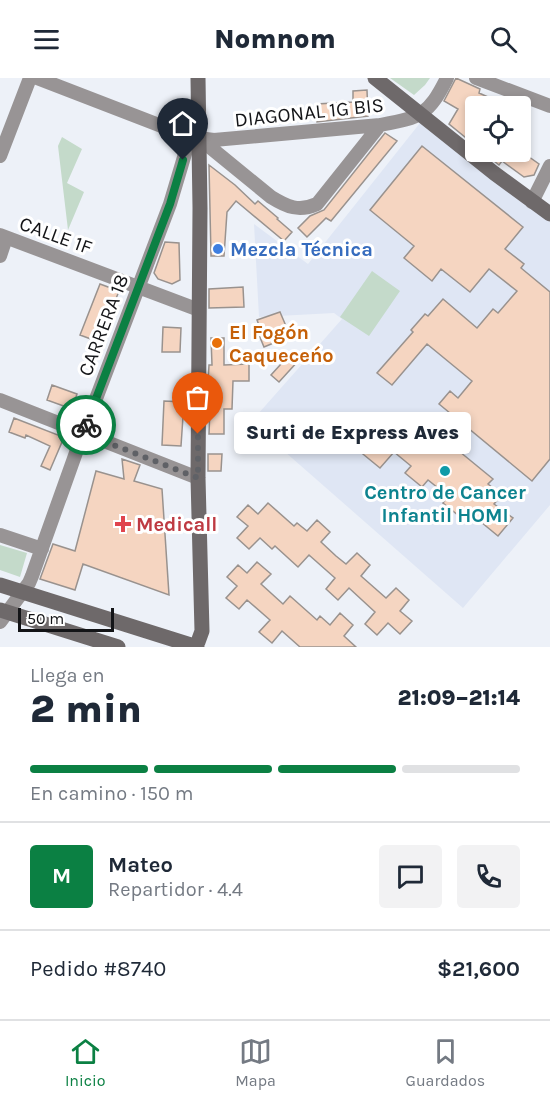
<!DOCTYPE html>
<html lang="es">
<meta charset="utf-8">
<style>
:root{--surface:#fff;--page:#f2f2f3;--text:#1f2937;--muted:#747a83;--line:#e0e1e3;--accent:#0b8043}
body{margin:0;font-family:Karla,sans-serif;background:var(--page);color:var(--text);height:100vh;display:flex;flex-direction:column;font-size:22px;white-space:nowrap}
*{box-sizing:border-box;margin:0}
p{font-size:20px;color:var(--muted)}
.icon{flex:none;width:33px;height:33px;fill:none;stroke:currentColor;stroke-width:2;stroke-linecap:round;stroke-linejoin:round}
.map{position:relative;height:569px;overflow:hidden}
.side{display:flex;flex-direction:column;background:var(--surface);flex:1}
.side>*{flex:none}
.controls{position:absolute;left:465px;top:18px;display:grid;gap:12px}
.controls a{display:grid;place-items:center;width:66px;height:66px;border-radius:6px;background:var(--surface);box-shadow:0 3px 9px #0003;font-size:30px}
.scale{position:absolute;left:18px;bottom:15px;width:96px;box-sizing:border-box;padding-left:6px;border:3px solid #131417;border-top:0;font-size:16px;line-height:21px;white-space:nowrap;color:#131417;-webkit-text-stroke:4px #fff;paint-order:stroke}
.pin{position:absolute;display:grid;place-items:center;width:51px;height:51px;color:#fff;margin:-62px -26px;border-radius:50% 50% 50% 0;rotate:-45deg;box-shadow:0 0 6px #0007}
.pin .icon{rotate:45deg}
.courier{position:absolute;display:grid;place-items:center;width:60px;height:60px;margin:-30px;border:4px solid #0b8043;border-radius:50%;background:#fff;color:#222;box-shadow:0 2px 8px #0007}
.bubble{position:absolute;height:42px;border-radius:6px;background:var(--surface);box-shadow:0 3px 9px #0003;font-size:20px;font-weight:800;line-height:42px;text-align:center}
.head em{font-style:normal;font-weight:800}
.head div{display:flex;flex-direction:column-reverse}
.head{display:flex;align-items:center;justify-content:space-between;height:102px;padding:0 30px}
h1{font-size:39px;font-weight:800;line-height:45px}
.bar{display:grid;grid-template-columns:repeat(4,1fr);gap:9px 6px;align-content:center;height:72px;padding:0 30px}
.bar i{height:8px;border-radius:4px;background:var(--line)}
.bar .active{background:var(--accent)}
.bar p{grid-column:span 4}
.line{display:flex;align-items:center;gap:15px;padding:0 30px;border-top:2px solid var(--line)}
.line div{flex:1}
.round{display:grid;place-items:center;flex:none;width:63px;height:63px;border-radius:6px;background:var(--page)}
header{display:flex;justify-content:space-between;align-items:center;height:78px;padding:0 30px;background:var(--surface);font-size:27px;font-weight:800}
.menu{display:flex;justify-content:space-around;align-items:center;height:84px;border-top:2px solid var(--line);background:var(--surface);font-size:16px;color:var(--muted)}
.menu a{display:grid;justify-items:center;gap:3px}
.menu .active{color:var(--accent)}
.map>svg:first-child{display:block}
.built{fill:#dfe6f4}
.green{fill:#c4daca}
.building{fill:#f5d5c1;stroke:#99928e;stroke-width:1.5}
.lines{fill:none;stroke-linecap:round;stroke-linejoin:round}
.street{stroke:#989495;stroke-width:14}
.secondary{stroke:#6e696a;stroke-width:15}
.done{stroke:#5f6166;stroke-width:6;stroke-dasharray:0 10.8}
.route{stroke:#0b8043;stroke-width:8}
.shop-dot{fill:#3f7fe0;stroke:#fff;stroke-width:2}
.food-dot{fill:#e8710a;stroke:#fff;stroke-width:2}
.culture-dot{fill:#0f9aa8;stroke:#fff;stroke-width:2}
.health-dot{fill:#e0444e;stroke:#fff;stroke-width:2}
.labels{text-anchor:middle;stroke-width:6;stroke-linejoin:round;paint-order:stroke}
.street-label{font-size:20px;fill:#131417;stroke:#fff}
.shop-label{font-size:20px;font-weight:bold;fill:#366cbe;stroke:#fff;text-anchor:start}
.food-label{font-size:20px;font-weight:bold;fill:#c56008;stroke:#fff;text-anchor:start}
.culture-label{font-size:20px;font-weight:bold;fill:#0d838f;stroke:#fff}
.health-label{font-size:20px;font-weight:bold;fill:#be3a42;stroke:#fff;text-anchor:start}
</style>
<header><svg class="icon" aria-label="menu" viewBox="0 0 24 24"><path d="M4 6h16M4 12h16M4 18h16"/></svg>Nomnom<svg class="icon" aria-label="search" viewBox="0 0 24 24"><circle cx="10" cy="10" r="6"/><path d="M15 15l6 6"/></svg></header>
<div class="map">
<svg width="550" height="569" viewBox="0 0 550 569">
<rect width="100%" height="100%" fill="#edf1f8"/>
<path class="built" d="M 420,45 L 550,144 L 550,427 L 463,530 L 251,344 L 342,241 L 334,235 L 259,239 L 254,146 L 308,186 Z"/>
<path class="green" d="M 390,0 L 430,0 L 425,7 L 414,17 Z
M 62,59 L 82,71 L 67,105 L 84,114 L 68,152 L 58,68 Z
M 372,193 L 400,213 L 369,258 L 340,239 Z
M 0,467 L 27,475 L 20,499 L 0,492 Z"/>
<path class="building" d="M 456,0 L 480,11 L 479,15 L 508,28 L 476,28 L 476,68 L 449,46 L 458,31 L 444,23 Z
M 367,12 L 368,38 L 317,44 L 316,26 L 353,24 L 353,13 Z
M 385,55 L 397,63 L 331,143 L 326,140 L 307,159 L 298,150 L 310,138 L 324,132 Z
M 422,68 L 523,149 L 505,171 L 524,186 L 521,190 L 550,214 L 550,381 L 532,403 L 439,326 L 450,313 L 458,320 L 472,303 L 427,266 L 392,307 L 377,295 L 413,254 L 411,252 L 425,236 L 428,238 L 443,221 L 477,250 L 493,231 L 498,235 L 517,213 L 489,191 L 470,214 L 441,191 L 432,203 L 404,180 L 414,168 L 370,132 Z
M 483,74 L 522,74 L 539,86 L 534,97 L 524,99 L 502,83 L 499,87 Z
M 209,87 L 235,107 L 255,126 L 258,123 L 278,140 L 277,141 L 292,154 L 284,163 L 236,123 L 227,134 L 224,178 L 211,178 Z
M 165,164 L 179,165 L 180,202 L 172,206 L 158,201 L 154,195 Z
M 100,206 L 119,213 L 99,264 L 80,257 Z
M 243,209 L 244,229 L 209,230 L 209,211 Z
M 280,234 L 286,248 L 272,254 L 276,264 L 264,269 L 259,257 L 262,255 L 257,242 Z
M 163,249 L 181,250 L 180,274 L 162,274 Z
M 211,260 L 224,260 L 224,287 L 249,286 L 249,303 L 233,303 L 232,331 L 224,331 L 224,356 L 209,356 L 211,304 L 208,304 L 209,287 L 212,287 Z
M 291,275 L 299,282 L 279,304 L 271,297 Z
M 52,307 L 77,316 L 73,328 L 69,330 L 47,322 Z
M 164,323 L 184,324 L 181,368 L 162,367 Z
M 14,340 L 58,357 L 62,364 L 50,392 L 41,388 L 50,368 L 26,357 L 25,360 L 9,354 Z
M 417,345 L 429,355 L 432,351 L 493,401 L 488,406 L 502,417 L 494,426 L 513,440 L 498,458 L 470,435 L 464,442 L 443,425 L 448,418 L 428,402 L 422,409 L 405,395 L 411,388 L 394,374 L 380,390 L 358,372 L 378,349 L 399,366 Z
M 208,376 L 222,376 L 221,393 L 208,393 Z
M 122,381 L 140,387 L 134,403 L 162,411 L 169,517 L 83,486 L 75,512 L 40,501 L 53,466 L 75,473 L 96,393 L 124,401 Z
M 268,425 L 294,448 L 297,445 L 307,453 L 317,442 L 330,454 L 321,464 L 336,478 L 346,486 L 357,475 L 370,487 L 361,498 L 386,520 L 396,510 L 409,522 L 400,533 L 412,543 L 400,556 L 388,545 L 377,557 L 365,546 L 375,534 L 349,510 L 338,522 L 326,511 L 335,500 L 309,477 L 298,489 L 275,468 L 272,471 L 260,460 L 249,471 L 237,460 L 248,448 L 237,439 L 248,427 L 258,436 Z
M 257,484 L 271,496 L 261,506 L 283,526 L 290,518 L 317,542 L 320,538 L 330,547 L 340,535 L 353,547 L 344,558 L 356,569 L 300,569 L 282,553 L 272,565 L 259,554 L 270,542 L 247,522 L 239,531 L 226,520 L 237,508 L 227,499 L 238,487 L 247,495 Z"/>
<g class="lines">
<path class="street" d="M 37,0 L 190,59 L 214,62 L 380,47 C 421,39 428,38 447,0
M 476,0 L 550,28
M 200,61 L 271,119 C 287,129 299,134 317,126 L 380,47
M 0,78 L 30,0
M 532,124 L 550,88
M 0,157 L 199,232
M 0,178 L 6,160
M 0,322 L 198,400
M 0,457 L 42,471
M 0,544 L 29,505 L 32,498 L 83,355 L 170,126 L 190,59"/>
<path class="secondary" d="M 375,0 L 494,95 L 550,136
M 0,507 L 197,569
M 0,532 L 118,569
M 193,569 L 198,564 L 202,553 L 198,400 L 200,130 L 198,0"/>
</g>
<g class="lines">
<path class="done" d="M 86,347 L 83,355 L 198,400 L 198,356"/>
<path class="route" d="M 86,347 L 170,126 L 183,82"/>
</g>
<circle class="shop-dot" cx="218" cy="171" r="6"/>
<circle class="food-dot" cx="217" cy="265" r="6"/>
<circle class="culture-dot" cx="445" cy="393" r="6"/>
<path class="health-dot" d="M120 437h6v6h6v6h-6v6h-6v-6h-6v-6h6z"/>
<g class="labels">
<g class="street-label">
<text transform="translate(309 34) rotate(-6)" y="7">DIAGONAL 1G BIS</text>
<text transform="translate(56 157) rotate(20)" y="7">CALLE 1F</text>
<text transform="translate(103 247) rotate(-69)" y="7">CARRERA 18</text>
</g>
<g class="shop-label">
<text x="230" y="178">Mezcla Técnica</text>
</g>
<g class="food-label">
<text x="229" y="261">El Fogón<tspan x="229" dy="23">Caqueceńo</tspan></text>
</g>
<g class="culture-label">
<text x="445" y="421">Centro de Cancer<tspan x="445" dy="23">Infantil HOMI</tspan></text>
</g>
<g class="health-label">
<text x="136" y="453">Medicall</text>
</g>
</g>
</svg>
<div class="controls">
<a><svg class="icon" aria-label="locate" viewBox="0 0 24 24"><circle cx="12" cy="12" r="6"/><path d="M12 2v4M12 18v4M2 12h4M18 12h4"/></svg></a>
</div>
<div class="scale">50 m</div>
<div class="pin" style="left:198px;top:356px;background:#ea580c"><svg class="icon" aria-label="bag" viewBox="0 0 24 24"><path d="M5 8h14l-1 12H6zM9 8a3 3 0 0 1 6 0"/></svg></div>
<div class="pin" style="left:183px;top:82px;background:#1f2937"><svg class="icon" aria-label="home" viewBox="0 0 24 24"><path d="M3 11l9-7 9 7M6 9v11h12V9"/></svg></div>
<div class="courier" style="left:86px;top:347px"><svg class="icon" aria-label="bike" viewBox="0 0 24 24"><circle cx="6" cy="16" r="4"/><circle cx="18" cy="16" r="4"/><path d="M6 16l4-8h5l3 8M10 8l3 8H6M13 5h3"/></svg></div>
<div class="bubble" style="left:234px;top:334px;width:237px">Surti de Express Aves</div>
</div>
<section class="side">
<div class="head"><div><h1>2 min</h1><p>Llega en</p></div><em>21:09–21:14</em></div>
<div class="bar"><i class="active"></i><i class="active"></i><i class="active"></i><i></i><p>En camino · 150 m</p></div>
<div class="line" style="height:108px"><b class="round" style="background:var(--accent);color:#fff">M</b><div><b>Mateo</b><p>Repartidor · 4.4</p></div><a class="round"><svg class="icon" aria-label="chat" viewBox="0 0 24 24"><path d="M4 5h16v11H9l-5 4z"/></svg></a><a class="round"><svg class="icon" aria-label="phone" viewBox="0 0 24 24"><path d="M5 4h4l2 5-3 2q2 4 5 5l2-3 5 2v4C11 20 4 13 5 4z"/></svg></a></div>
<div class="line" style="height:78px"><div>Pedido #8740</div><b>$21,600</b></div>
</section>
<nav class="menu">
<a class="active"><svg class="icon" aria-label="home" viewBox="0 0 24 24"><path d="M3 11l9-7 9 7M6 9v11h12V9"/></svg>Inicio</a>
<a><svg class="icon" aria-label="map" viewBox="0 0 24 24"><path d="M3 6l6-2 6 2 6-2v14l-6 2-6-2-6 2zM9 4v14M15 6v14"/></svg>Mapa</a>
<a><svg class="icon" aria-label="saved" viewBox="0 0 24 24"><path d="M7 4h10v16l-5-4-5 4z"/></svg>Guardados</a>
</nav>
